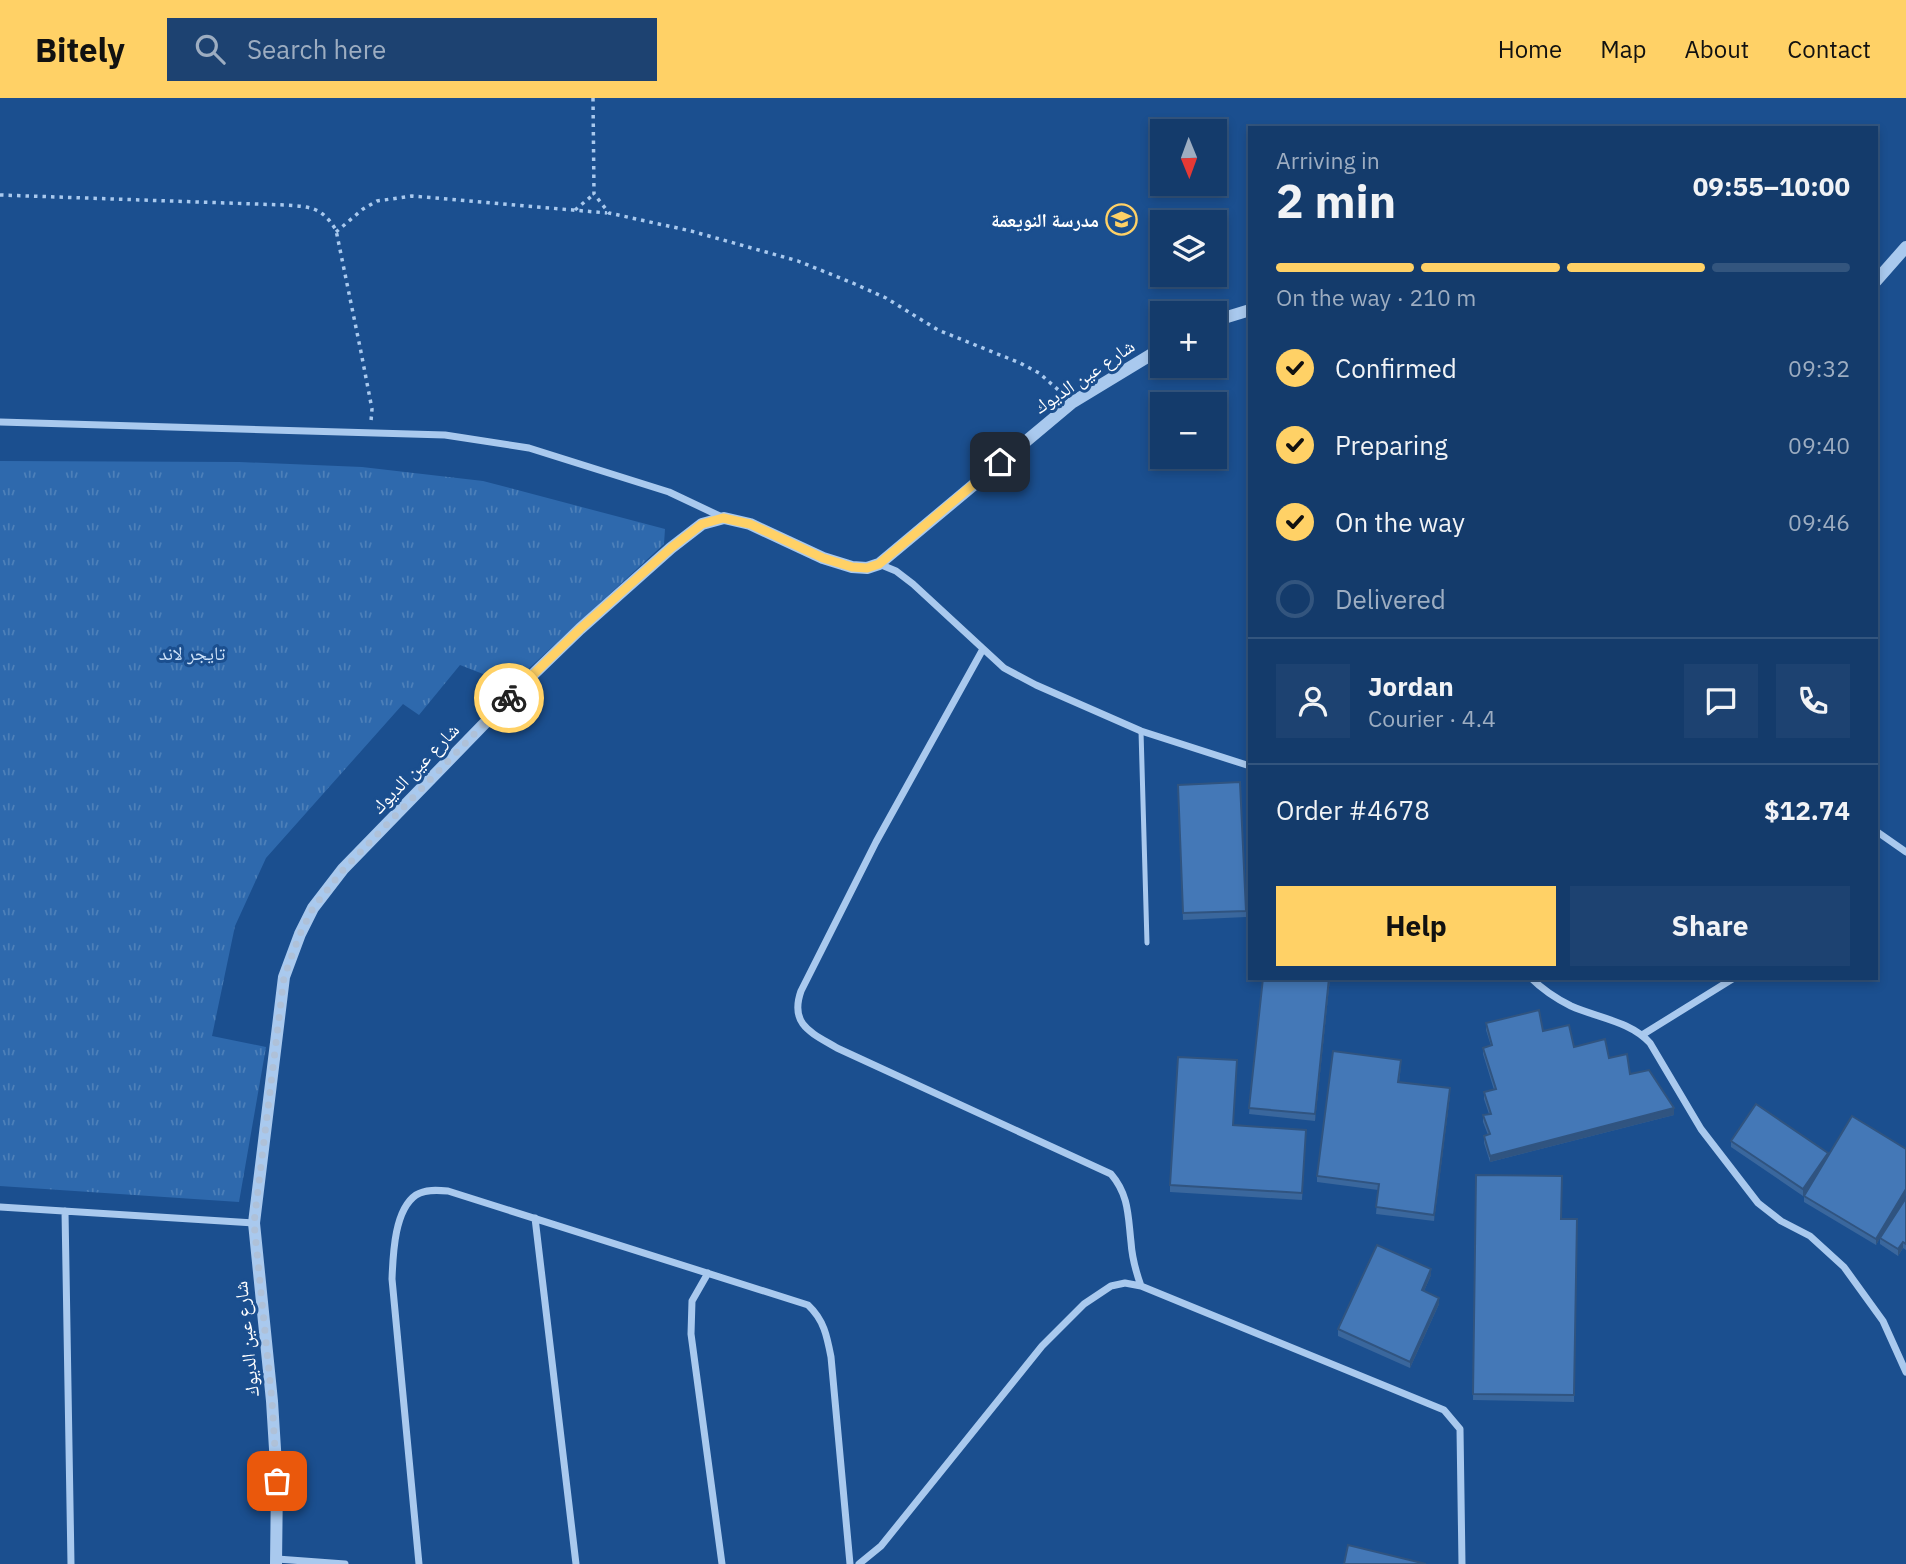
<!DOCTYPE html>
<meta charset="utf-8">
<style>
:root{--surface:#143b6b;--page:#1d4271;--text:#f1f3f6;--muted:#9dadc1;--line:#33557e;--accent:#ffd166}
body{margin:0;font-family:"IBM Plex Sans","Noto Naskh Arabic",sans-serif;background:var(--page);color:var(--text);height:100vh;display:flex;flex-direction:column;font-size:26px;white-space:nowrap}
*{box-sizing:border-box;margin:0}
p{font-size:23px;color:var(--muted)}
.icon{flex:none;width:38px;height:38px;fill:none;stroke:currentColor;stroke-width:2;stroke-linecap:round;stroke-linejoin:round}
.map{position:relative;flex:1;overflow:hidden}
.sheet{position:absolute;left:1248px;top:28px;width:630px;height:854px;display:flex;flex-direction:column;background:var(--surface);border-radius:0px;box-shadow:0 4px 10px #0003,0 0 0 2px var(--line)}
.sheet>*{flex:none}
.needle{width:46px;rotate:179deg}
.buttons{position:absolute;left:1150px;top:21px;display:grid;gap:14px}
.buttons a{display:grid;place-items:center;width:77px;height:77px;border-radius:0px;background:var(--surface);box-shadow:0 4px 10px #0003,0 0 0 2px var(--line);font-size:35px}
.pin{position:absolute;display:grid;place-items:center;width:60px;height:60px;color:#fff;margin:-30px;border-radius:14px;box-shadow:0 4px 10px #0006}
.courier{position:absolute;display:grid;place-items:center;width:70px;height:70px;margin:-35px;border:5px solid #ffd166;border-radius:50%;background:#fff;color:#222;box-shadow:0 2px 9px #0007}
.summary em{font-style:normal;font-weight:700}
.summary div{display:flex;flex-direction:column-reverse}
.summary{display:flex;align-items:center;justify-content:space-between;height:119px;padding:0 28px}
h1{font-size:46px;font-weight:700;line-height:52px}
.bar{display:grid;grid-template-columns:repeat(4,1fr);gap:10px 7px;align-content:center;height:84px;padding:0 28px}
.bar i{height:9px;border-radius:5px;background:var(--line)}
.bar .current{background:var(--accent)}
.bar p{grid-column:span 4}
.line{display:flex;align-items:center;gap:18px;padding:0 28px;border-top:2px solid var(--line)}
.line div{flex:1}
.round{display:grid;place-items:center;flex:none;width:74px;height:74px;border-radius:0px;background:var(--page)}
ol{padding:0 28px;list-style:none}
li{display:flex;align-items:center;gap:21px;height:77px}
li p{margin-inline-start:auto}
li .icon{padding:7px;border-radius:50%;background:var(--accent);color:#111;stroke-width:4}
li:last-child{color:var(--muted)}
li i{width:38px;height:38px;border:4px solid var(--line);border-radius:50%}
.primary-button{display:flex;gap:14px;margin-top:auto;padding:14px 28px}
.primary-button a{flex:1;height:80px;border-radius:0px;background:var(--accent);color:#111;font-size:28px;font-weight:700;line-height:80px;text-align:center}
.primary-button a+a{background:var(--page);color:var(--text)}
header{display:flex;align-items:center;gap:42px;box-sizing:border-box;height:98px;padding:0 35px;background:var(--accent);color:#111}
header strong{font-size:33px}
nav{display:flex;gap:38px;margin-inline-start:auto;font-size:24px}
.search{width:490px;height:63px;background:var(--page);display:flex;align-items:center;gap:18px;box-sizing:border-box;padding:0 24px;border-radius:0px;color:var(--muted);font-size:26px}
.map>svg:first-child{display:block}
.park{fill:url(#park-tufts)}
.lines{fill:none;stroke-linecap:round;stroke-linejoin:round}
.path{stroke:#a9c9ee;stroke-width:3.5;stroke-dasharray:3.5 5;stroke-linecap:butt}
.service{stroke:#a9c9ee;stroke-width:5}
.minor{stroke:#a9c9ee;stroke-width:7}
.tertiary{stroke:#a9c9ee;stroke-width:12}
.wall{fill:#3a679d}
.shaded-wall{fill:#305480}
.building{fill:#4478b7;stroke:#305480;stroke-width:2}
.done{stroke:#afc1d8;stroke-width:7;stroke-dasharray:0 12.6}
.route{stroke:#ffd166;stroke-width:9}
.labels{text-anchor:middle;stroke-width:6;stroke-linejoin:round;paint-order:stroke}
.poi-label{font-size:19px;font-weight:bold;fill:#fff;stroke:#1b4f8f;text-anchor:end}
.street-label{font-size:19px;fill:#fff;stroke:#1b4f8f}
.park-label{font-size:19px;fill:#cfe3fa;stroke:#1b4f8f}
</style>
<header>
<strong>Bitely</strong>
<div class="search"><svg class="icon" aria-label="search" viewBox="0 0 24 24"><circle cx="10" cy="10" r="6"/><path d="M15 15l6 6"/></svg>Search here</div>
<nav><a>Home</a><a>Map</a><a>About</a><a>Contact</a></nav>
</header>
<div class="map">
<svg width="1906" height="1466" viewBox="0 0 1906 1466">
<defs>
<pattern id="park-tufts" width="24" height="20" patternUnits="userSpaceOnUse" patternTransform="scale(1.75)"><rect width="24" height="20" fill="#2e69ad"/><path d="M3 7l-1-3M5 7V3M7 7l1-3M15 17l-1-3M17 17v-4M19 17l1-3" fill="none" stroke="#4d80b9"/></pattern>
</defs>
<rect width="100%" height="100%" fill="#1b4f8f"/>
<path class="park" d="M 0,363 L 239,364 L 362,369 L 483,383 L 665,431 L 664,446 L 511,587 L 460,567 L 419,617 L 403,606 L 266,760 L 235,828 L 212,938 L 266,949 L 239,1104 L 0,1088 Z"/>
<g class="lines">
<path class="path" d="M 593,0 L 594,96 L 609,115 L 691,133 L 798,163 L 855,186 L 886,200 L 938,232 L 1020,265 L 1039,275 L 1063,296
M 0,97 L 284,107 C 310,109 321,108 336,132 L 361,254 L 372,311 L 371,323
M 575,112 L 594,96
M 336,134 L 363,111 L 377,103 L 412,98 L 607,115"/>
<path class="service" d="M 1141,633 L 1147,845"/>
<path class="minor" d="M 0,324 L 445,337 L 529,350 L 669,394 L 724,420
M 879,466 L 896,473 L 913,486 L 1004,570 L 1036,587 L 1141,633 L 1250,668
M 983,551 L 876,744 L 801,893 C 789,927 812,935 837,950 L 1111,1076 C 1129,1097 1128,1118 1131,1144 C 1132,1160 1136,1174 1141,1188 L 1444,1312 L 1460,1331 L 1462,1466
M 1876,733 L 1906,754
M 1531,880 C 1542,891 1557,901 1571,908 C 1598,920 1630,923 1650,945 L 1701,1031 L 1758,1105 L 1781,1123 L 1810,1138 L 1844,1169 L 1883,1223 L 1906,1274
M 1642,937 L 1734,880
M 0,1109 L 254,1125
M 65,1113 L 71,1466
M 535,1120 L 576,1466
M 708,1175 L 692,1203 L 691,1236 L 722,1466
M 277,1461 L 345,1466
M 419,1466 L 392,1181 C 393,1158 394,1112 416,1097 C 425,1091 438,1092 448,1093 L 808,1207 C 824,1222 827,1238 831,1259 L 850,1466
M 859,1466 L 881,1448 L 1042,1248 L 1084,1206 L 1111,1188 L 1125,1185 L 1141,1188"/>
<path class="tertiary" d="M 1876,183 L 1906,149
M 1214,223 L 1250,212
M 276,1466 L 277,1383 L 272,1303 L 254,1125 L 284,879 L 300,836 L 313,810 L 343,771 L 519,590 L 580,531 L 671,450 L 702,426 L 724,420 L 750,426 L 823,460 L 852,469 L 867,470 L 879,466 L 1073,304 L 1162,250"/>
</g>
<path class="wall" d="M 1178,687 L 1246,813 L 1246,819 L 1183,822 Z
M 1263,880 L 1330,880 L 1315,1023 L 1249,1016 Z
M 1486,925 L 1543,933 L 1574,949 L 1609,960 L 1630,976 L 1674,1017 L 1490,1064 L 1484,1045 L 1484,1038 L 1488,1037 L 1483,1024 L 1483,1017 L 1489,1016 L 1484,1001 L 1484,994 L 1494,992 L 1483,956 L 1483,950 L 1491,948 L 1486,932 Z
M 1401,968 L 1399,984 L 1450,997 L 1434,1123 L 1376,1116 L 1378,1092 L 1317,1084 L 1317,1078 Z
M 1234,1027 L 1306,1032 L 1302,1102 L 1170,1094 L 1170,1087 Z
M 1731,1043 L 1828,1058 L 1882,1136 L 1906,1100 L 1906,1152 L 1903,1150 L 1898,1158 L 1880,1146 L 1880,1140 L 1876,1147 L 1804,1104 L 1804,1098 L 1811,1086 L 1803,1098 L 1731,1049 Z
M 1476,1077 L 1561,1121 L 1577,1121 L 1574,1304 L 1473,1302 Z
M 1431,1177 L 1424,1193 L 1439,1206 L 1410,1270 L 1338,1238 L 1338,1231 Z"/>
<path class="shaded-wall" d="M 1329,880 L 1330,880 L 1315,1023 L 1315,1016 Z
M 1450,990 L 1450,997 L 1434,1123 L 1434,1117 Z
M 1674,1010 L 1674,1017 L 1490,1064 L 1490,1058 Z
M 1828,1055 L 1828,1061 L 1803,1098 L 1803,1091 Z
M 1906,1091 L 1906,1098 L 1876,1147 L 1876,1141 Z
M 1903,1144 L 1903,1150 L 1898,1158 L 1898,1151 Z
M 1431,1171 L 1431,1177 L 1422,1198 L 1422,1192 Z
M 1439,1200 L 1439,1206 L 1410,1270 L 1410,1264 Z"/>
<path class="building" d="M 1240,684 L 1246,813 L 1183,815 L 1178,687 Z
M 1263,880 L 1329,880 L 1315,1016 L 1249,1010 Z
M 1539,912 L 1543,933 L 1569,927 L 1574,949 L 1605,941 L 1609,960 L 1627,956 L 1630,976 L 1649,972 L 1674,1010 L 1490,1058 L 1484,1038 L 1490,1036 L 1483,1017 L 1491,1016 L 1484,994 L 1496,991 L 1483,950 L 1492,947 L 1486,925 Z
M 1333,953 L 1401,962 L 1398,984 L 1450,990 L 1434,1117 L 1376,1109 L 1379,1086 L 1317,1078 Z
M 1178,959 L 1237,962 L 1233,1027 L 1306,1032 L 1302,1095 L 1170,1087 Z
M 1756,1006 L 1828,1055 L 1803,1091 L 1731,1043 Z
M 1852,1018 L 1906,1051 L 1906,1091 L 1876,1141 L 1804,1098 Z
M 1476,1077 L 1562,1078 L 1561,1121 L 1577,1121 L 1574,1297 L 1473,1296 Z
M 1906,1100 L 1906,1146 L 1903,1144 L 1898,1151 L 1880,1140 Z
M 1377,1147 L 1431,1171 L 1422,1192 L 1439,1200 L 1410,1264 L 1338,1231 Z
M 1348,1447 L 1426,1466 L 1344,1466 Z"/>
<g class="lines">
<path class="done" d="M 277,1383 L 272,1303 L 254,1125 L 284,879 L 300,836 L 313,810 L 343,772 L 509,600"/>
<path class="route" d="M 509,600 L 580,531 L 671,450 L 702,426 L 723,420 L 750,426 L 823,460 L 852,469 L 867,470 L 879,466 L 1000,364"/>
</g>
<defs>
<symbol id="school-ring" viewBox="-11 -11 22 22"><circle r="9.5" fill="#1b4f8f" stroke="#ffd166" stroke-width="1.5"/><path d="M0-5L7-2L0 1L-7-2ZM-4 1L0 2.5L4 1V4Q0 6-4 4Z" fill="#ffd166"/></symbol>
</defs>
<g fill-rule="evenodd">
<use href="#school-ring" x="1104" y="104" width="35" height="35"/>
</g>
<g class="labels">
<g class="poi-label">
<text x="1099" y="129">مدرسة النويعمة</text>
</g>
<g class="street-label">
<text transform="translate(1084 278) rotate(-34)" y="7">شارع عين الديوك</text>
<text transform="translate(415 670) rotate(-46)" y="7">شارع عين الديوك</text>
<text transform="translate(246 1241) rotate(-96)" y="7">شارع عين الديوك</text>
</g>
<g class="park-label">
<text x="192" y="562">تايجر لاند</text>
</g>
</g>
</svg>
<div class="buttons">
<a><svg class="needle" viewBox="-14 -14 28 28"><path d="M0-13l5 13h-10z" fill="#e53935"/><path d="M0 13l5-13h-10z" fill="#9dadc1"/></svg></a>
<a><svg class="icon" aria-label="layers" viewBox="0 0 24 24"><path d="M12 4l9 5-9 5-9-5zM3 14l9 5 9-5"/></svg></a>
<a>+</a>
<a>−</a>
</div>
<div class="pin" style="left:277px;top:1383px;background:#ea580c"><svg class="icon" aria-label="bag" viewBox="0 0 24 24"><path d="M5 8h14l-1 12H6zM9 8a3 3 0 0 1 6 0"/></svg></div>
<div class="pin" style="left:1000px;top:364px;background:#1f2937"><svg class="icon" aria-label="home" viewBox="0 0 24 24"><path d="M3 11l9-7 9 7M6 9v11h12V9"/></svg></div>
<div class="courier" style="left:509px;top:600px"><svg class="icon" aria-label="bike" viewBox="0 0 24 24"><circle cx="6" cy="16" r="4"/><circle cx="18" cy="16" r="4"/><path d="M6 16l4-8h5l3 8M10 8l3 8H6M13 5h3"/></svg></div>
<section class="sheet">
<div class="summary"><div><h1>2 min</h1><p>Arriving in</p></div><em>09:55–10:00</em></div>
<div class="bar"><i class="current"></i><i class="current"></i><i class="current"></i><i></i><p>On the way · 210 m</p></div>
<ol>
<li><svg class="icon" aria-label="check" viewBox="0 0 24 24"><path d="M5 12l5 5 9-10"/></svg>Confirmed<p>09:32</p></li>
<li><svg class="icon" aria-label="check" viewBox="0 0 24 24"><path d="M5 12l5 5 9-10"/></svg>Preparing<p>09:40</p></li>
<li><svg class="icon" aria-label="check" viewBox="0 0 24 24"><path d="M5 12l5 5 9-10"/></svg>On the way<p>09:46</p></li>
<li><i></i>Delivered</li>
</ol>
<div class="line" style="height:126px"><a class="round"><svg class="icon" aria-label="person" viewBox="0 0 24 24"><circle cx="12" cy="8" r="4"/><path d="M4 21q1-7 8-7t8 7"/></svg></a><div><b>Jordan</b><p>Courier · 4.4</p></div><a class="round"><svg class="icon" aria-label="chat" viewBox="0 0 24 24"><path d="M4 5h16v11H9l-5 4z"/></svg></a><a class="round"><svg class="icon" aria-label="phone" viewBox="0 0 24 24"><path d="M5 4h4l2 5-3 2q2 4 5 5l2-3 5 2v4C11 20 4 13 5 4z"/></svg></a></div>
<div class="line" style="height:91px"><div>Order #4678</div><b>$12.74</b></div>
<div class="primary-button"><a>Help</a><a>Share</a></div>
</section>
</div>
